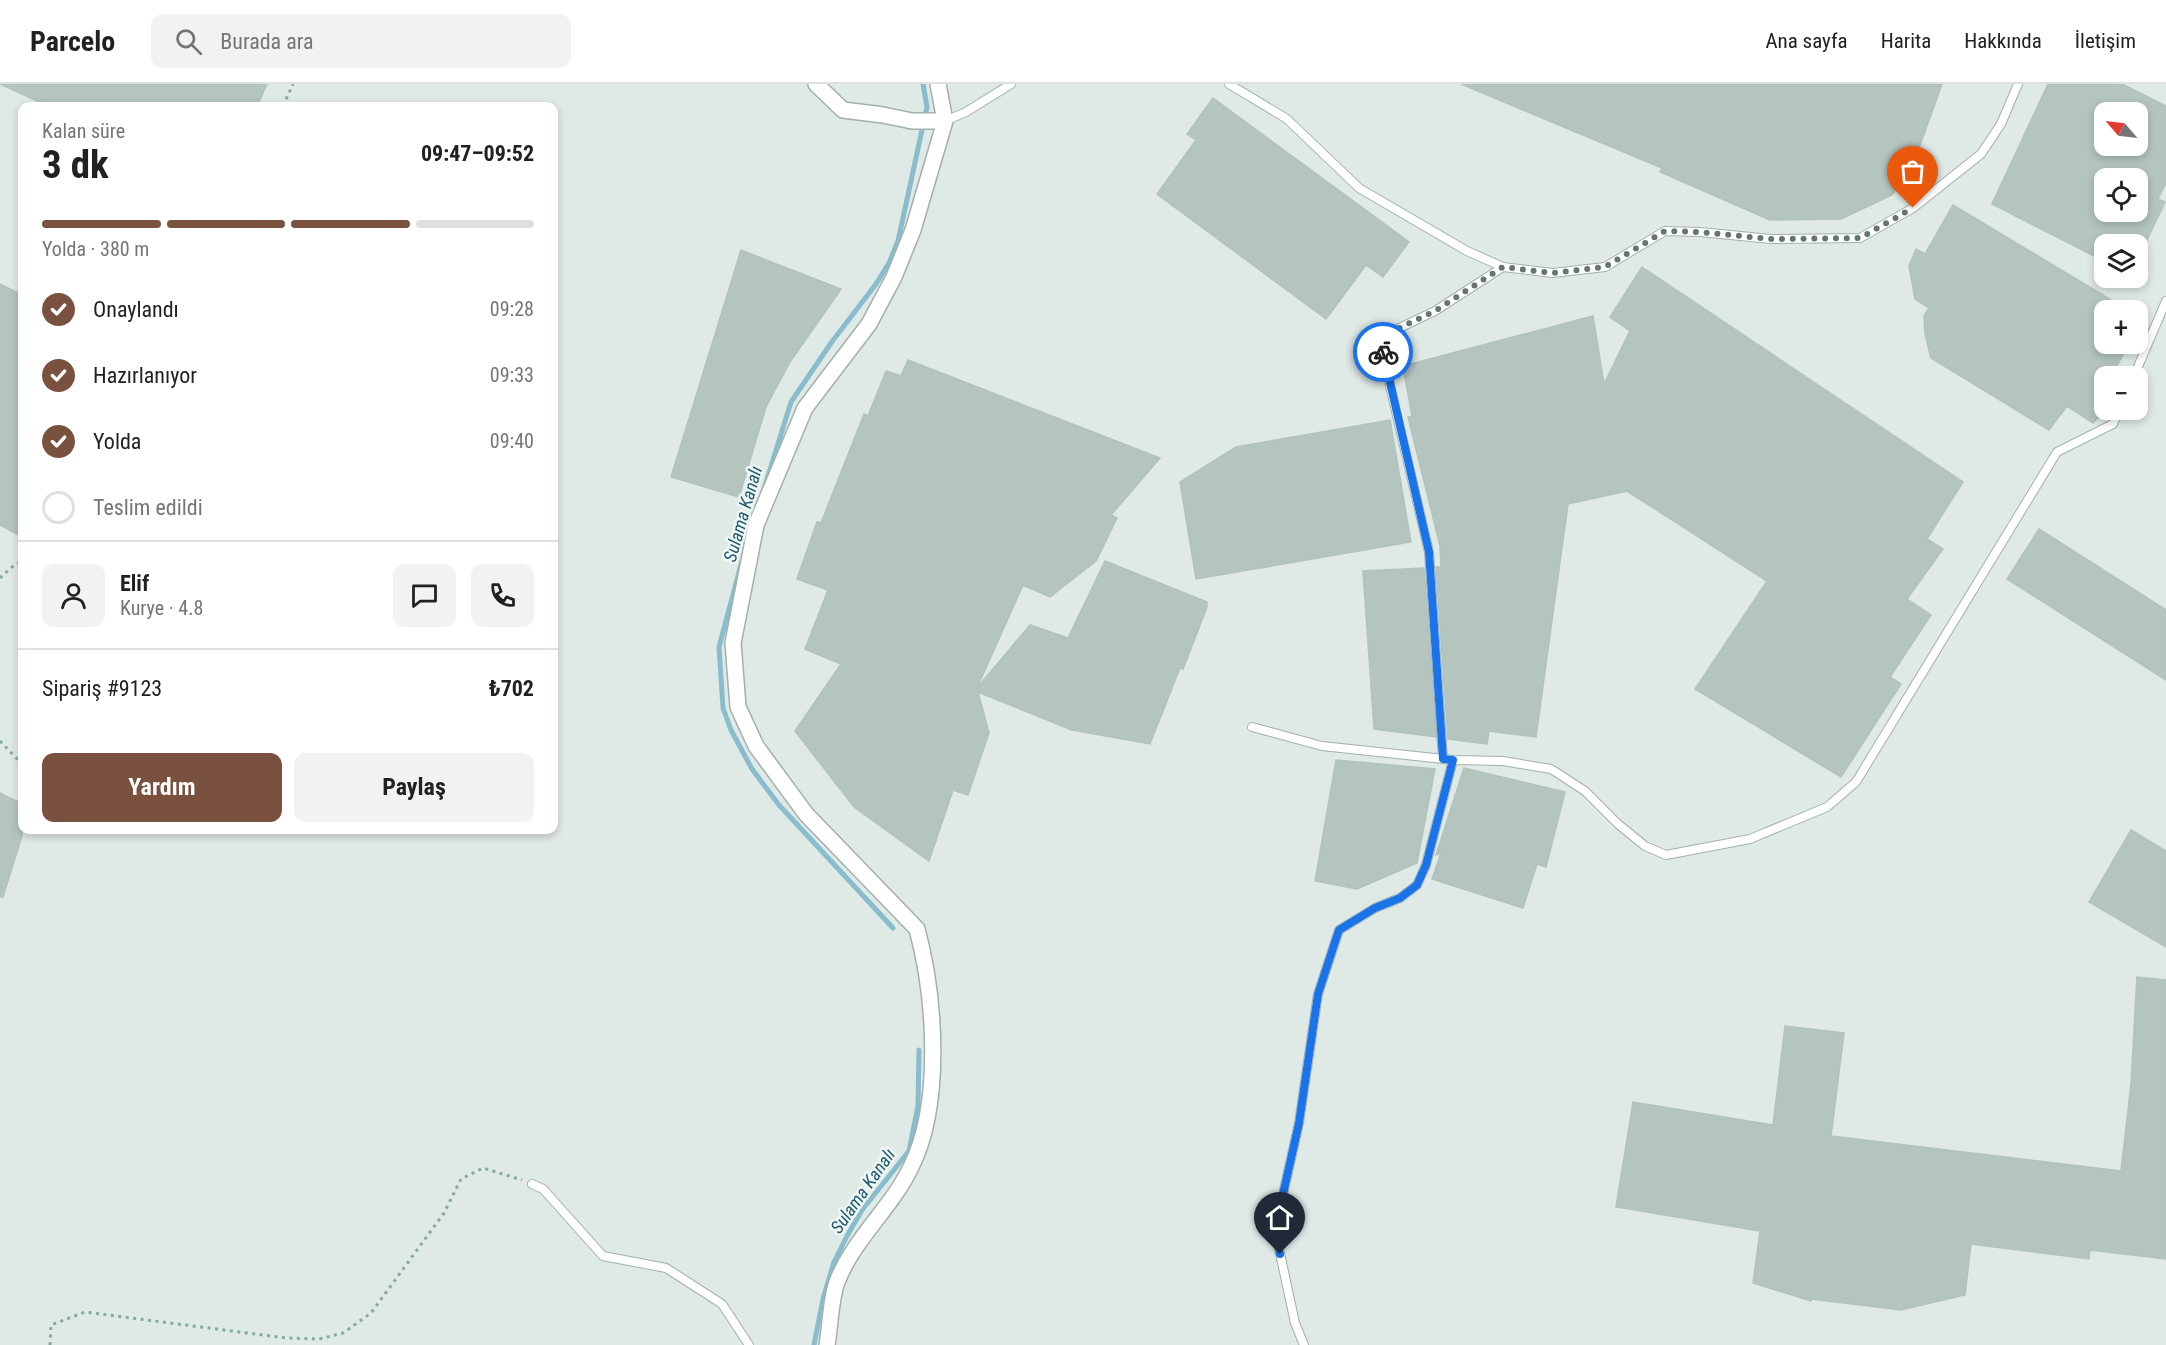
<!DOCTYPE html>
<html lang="tr">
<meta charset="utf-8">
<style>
:root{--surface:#fff;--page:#f2f2f2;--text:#202124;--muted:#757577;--line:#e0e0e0;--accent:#7a513e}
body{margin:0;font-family:"Roboto Condensed",sans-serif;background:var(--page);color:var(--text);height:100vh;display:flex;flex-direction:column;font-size:22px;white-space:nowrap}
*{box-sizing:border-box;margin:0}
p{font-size:20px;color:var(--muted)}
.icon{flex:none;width:33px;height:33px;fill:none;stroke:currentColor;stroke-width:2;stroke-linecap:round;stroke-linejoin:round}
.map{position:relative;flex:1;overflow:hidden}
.side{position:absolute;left:18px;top:18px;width:540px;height:732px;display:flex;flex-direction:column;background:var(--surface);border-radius:12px;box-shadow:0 3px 9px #0003}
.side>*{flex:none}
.needle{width:39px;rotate:298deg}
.buttons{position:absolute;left:2094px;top:18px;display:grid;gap:12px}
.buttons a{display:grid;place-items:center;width:54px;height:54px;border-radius:12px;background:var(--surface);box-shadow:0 3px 9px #0003;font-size:30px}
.pin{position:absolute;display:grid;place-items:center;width:51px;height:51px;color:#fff;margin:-62px -26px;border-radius:50% 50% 50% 0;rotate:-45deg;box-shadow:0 0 6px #0007}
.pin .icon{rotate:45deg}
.courier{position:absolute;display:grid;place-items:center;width:60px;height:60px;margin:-30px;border:4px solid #1a73e8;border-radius:50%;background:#fff;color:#222;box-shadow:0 2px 8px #0007}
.summary em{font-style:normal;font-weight:700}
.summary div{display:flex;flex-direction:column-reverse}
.summary{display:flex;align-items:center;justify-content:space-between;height:102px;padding:0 24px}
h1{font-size:39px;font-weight:700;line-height:45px}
.bar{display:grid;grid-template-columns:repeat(4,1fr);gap:9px 6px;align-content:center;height:72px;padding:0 24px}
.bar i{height:8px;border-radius:4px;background:var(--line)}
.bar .active{background:var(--accent)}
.bar p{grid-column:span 4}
.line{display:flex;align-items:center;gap:15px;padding:0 24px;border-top:2px solid var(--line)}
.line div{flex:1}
.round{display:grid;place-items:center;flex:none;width:63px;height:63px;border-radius:12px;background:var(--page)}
ol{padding:0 24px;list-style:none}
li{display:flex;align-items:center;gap:18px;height:66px}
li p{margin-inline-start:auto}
li .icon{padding:6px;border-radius:50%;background:var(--accent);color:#fff;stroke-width:4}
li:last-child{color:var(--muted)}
li i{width:33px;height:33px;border:3px solid var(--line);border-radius:50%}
.action{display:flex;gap:12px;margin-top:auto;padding:12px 24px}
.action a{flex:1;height:69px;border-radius:12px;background:var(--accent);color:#fff;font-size:24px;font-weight:700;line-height:69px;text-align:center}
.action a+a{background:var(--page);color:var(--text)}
header{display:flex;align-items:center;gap:36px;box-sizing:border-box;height:84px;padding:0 30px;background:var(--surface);border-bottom:2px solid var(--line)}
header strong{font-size:28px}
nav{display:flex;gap:33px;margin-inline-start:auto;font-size:21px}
.search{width:420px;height:54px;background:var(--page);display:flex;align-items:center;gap:15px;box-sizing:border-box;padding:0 21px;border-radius:12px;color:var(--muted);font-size:22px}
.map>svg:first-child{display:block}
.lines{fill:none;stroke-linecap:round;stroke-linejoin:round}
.stream{stroke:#89bccc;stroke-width:5}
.building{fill:#b4c4bf;stroke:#b2c2bd;stroke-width:1.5;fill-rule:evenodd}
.service-casing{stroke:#a2b0ac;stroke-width:10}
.minor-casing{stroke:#a2b0ac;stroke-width:18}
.path{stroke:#81aba2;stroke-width:3;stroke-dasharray:3 4.5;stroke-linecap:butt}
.service{stroke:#fff;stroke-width:8}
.minor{stroke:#fff;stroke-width:15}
.done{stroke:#647672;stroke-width:6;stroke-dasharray:0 10.8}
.route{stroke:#1a73e8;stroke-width:8}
.labels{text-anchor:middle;stroke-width:5;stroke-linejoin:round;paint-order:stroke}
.water-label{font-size:18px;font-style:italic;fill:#1f5b70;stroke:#eff6f3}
</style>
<header>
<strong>Parcelo</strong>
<div class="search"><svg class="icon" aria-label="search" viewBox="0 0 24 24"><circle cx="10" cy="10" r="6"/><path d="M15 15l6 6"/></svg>Burada ara</div>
<nav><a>Ana sayfa</a><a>Harita</a><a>Hakkında</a><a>İletişim</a></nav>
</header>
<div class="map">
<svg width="2166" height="1261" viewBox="0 0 2166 1261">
<rect width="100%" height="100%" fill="#dfe9e5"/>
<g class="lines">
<path class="stream" d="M 764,405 L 791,318 L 831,259 L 876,200 L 889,179 L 898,157 L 927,23 L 923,0
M 742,477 L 719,563 L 723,624 L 731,646 L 752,685 L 779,721 L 893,844
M 814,1261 L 823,1215 L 834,1178 L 847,1152 L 862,1126 L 909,1067 L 918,1022 L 919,966"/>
</g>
<path class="building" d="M 0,0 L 267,0 L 257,22 L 48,22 Z
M 1461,0 L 1942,0 L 1913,81 L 1892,111 L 1841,135 L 1770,136 L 1660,88 L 1662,84 Z
M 2048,0 L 2122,0 L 2166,22 L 2166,99 L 2158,115 L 2165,118 L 2145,160 L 2104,160 L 2104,177 L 1992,120 ZM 2104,28 L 2138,28 L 2138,62 L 2104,62 ZM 2104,94 L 2138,94 L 2138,128 L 2104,128 Z
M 1213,14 L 1409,158 L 1383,193 L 1366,181 L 1326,235 L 1157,110 L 1196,56 L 1187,50 Z
M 1953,121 L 2128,226 L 2104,226 L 2104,260 L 2129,260 L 2117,282 L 2129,289 L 2128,292 L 2104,292 L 2104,327 L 2093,339 L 2067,322 L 2049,346 L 1931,274 L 1925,250 L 1924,232 L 1929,224 L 1915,215 L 1909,182 L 1916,165 L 1925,170 Z
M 741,166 L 841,205 L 790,278 L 766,323 L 739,413 L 671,393 Z
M 1642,183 L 1963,398 L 1927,455 L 1943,465 L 1907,515 L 1931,531 L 1890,593 L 1901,600 L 1841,693 L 1695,605 L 1767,497 L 1627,407 L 1568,420 L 1536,653 L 1489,647 L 1487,660 L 1448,655 L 1436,483 L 1441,483 L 1440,462 L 1408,333 L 1412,332 L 1403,282 L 1593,232 L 1604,300 L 1630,247 L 1610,233 Z
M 0,200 L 22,211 L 22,453 L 0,441 Z
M 908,276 L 1160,374 L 1111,431 L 1117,434 L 1096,477 L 1050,513 L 1023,501 L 977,604 L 1030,541 L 1068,554 L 1105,477 L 1207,518 L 1207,523 L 1183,585 L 1180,584 L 1150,660 L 1072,646 L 978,608 L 989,649 L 968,711 L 953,706 L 929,777 L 854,723 L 795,647 L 841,580 L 805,565 L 828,506 L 797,495 L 817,438 L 821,439 L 864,330 L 868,332 L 886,287 L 901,292 Z
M 1390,336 L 1411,458 L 1196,495 L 1180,398 L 1236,363 Z
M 2039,445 L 2166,526 L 2166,596 L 2007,495 Z
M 1424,484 L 1436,653 L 1374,645 L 1363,487 Z
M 1336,676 L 1435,685 L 1417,779 L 1357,805 L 1315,797 Z
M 1464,684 L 1565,708 L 1546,783 L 1537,780 L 1523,824 L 1432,795 L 1441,769 L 1436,771 Z
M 0,709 L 22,720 L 22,752 L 3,813 L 0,813 Z
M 2131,746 L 2166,767 L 2166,863 L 2089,818 Z
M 2137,893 L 2166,896 L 2166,1175 L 2090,1166 L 2089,1175 L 1971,1160 L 1965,1211 L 1901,1226 L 1811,1215 L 1811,1217 L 1753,1199 L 1760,1147 L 1616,1123 L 1633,1018 L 1773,1041 L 1785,942 L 1844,949 L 1831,1052 L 2121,1087 L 2131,1000 Z"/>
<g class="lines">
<defs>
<path id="service" d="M 1229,0 L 1287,35 L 1359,104 L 1467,167 L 1503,183 L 1553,189 L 1605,183 L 1665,147 L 1700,148 L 1771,155 L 1860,154 L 1913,124 L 1981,70 L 2001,40 L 2018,0
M 945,37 L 966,28 L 1011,0
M 2134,292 L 2166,217
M 1252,643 L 1322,662 L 1453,676 L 1503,677 L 1551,685 L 1585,707 L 1618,740 L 1645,762 L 1666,771 L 1750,755 L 1827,723 L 1856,698 L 2057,368 L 2113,340 L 2119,326
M 1443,675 L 1429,468 L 1384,276 L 1382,260 L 1391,248 L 1435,227 L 1503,183
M 532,1100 L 543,1105 L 603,1172 L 666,1184 L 722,1220 L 749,1261
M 1304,1261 L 1295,1239 L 1275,1146 L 1299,1039 L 1318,910 L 1339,846 L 1375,824 L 1400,814 L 1417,801 L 1426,781 L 1453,676"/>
<path id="minor" d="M 816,0 L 843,26 L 883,31 L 912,37 L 945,37
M 827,1261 C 830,1244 831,1213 837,1198 C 854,1154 891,1125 911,1083 C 943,1019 935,912 917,845 L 806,730 L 756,662 L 738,623 L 733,559 L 756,441 L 805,324 L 869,240 L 894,193 L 913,146 L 945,37 L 938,0"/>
</defs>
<use href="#service" class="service-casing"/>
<use href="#minor" class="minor-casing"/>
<path class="path" d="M 283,22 L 293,0
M 0,494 L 12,483 L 22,477
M 0,657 L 22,680
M 50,1261 L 51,1241 L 85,1228 L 286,1254 L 319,1255 L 343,1249 L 371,1229 L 444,1129 L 461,1095 L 483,1084 L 522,1096"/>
<use href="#service" class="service"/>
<use href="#minor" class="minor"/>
</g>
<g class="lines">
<path class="done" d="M 1383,268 L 1382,260 L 1391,248 L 1435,227 L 1503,183 L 1553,189 L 1605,183 L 1665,147 L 1700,148 L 1771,155 L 1860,154 L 1913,124"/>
<path class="route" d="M 1280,1170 L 1275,1146 L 1299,1039 L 1318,910 L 1339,846 L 1375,824 L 1400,814 L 1417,801 L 1426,781 L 1453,676 L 1443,675 L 1429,468 L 1383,268"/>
</g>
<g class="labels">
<g class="water-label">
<text transform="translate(743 430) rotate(-74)" y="6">Sulama Kanalı</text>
<text transform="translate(863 1107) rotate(-55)" y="6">Sulama Kanalı</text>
</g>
</g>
</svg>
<div class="buttons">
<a><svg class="needle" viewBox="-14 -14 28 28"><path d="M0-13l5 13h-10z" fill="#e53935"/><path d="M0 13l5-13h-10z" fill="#757577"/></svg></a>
<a><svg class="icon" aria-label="locate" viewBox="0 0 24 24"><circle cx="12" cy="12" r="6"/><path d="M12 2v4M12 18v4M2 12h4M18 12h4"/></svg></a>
<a><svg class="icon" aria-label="layers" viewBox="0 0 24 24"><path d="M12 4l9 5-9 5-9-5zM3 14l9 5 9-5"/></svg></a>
<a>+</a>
<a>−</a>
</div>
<div class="pin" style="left:1913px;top:124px;background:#ea580c"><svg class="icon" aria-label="bag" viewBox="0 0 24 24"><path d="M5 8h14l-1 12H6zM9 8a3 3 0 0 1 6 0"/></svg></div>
<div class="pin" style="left:1280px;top:1170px;background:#1f2937"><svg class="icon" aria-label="home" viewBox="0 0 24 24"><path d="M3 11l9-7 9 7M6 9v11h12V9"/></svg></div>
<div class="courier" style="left:1383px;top:268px"><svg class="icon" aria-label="bike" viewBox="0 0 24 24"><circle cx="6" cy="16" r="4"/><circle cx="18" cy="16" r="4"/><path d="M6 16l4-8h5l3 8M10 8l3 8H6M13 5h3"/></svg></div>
<section class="side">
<div class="summary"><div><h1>3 dk</h1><p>Kalan süre</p></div><em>09:47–09:52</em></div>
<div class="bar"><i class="active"></i><i class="active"></i><i class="active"></i><i></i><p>Yolda · 380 m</p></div>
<ol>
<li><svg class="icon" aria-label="check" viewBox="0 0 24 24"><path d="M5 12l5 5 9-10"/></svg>Onaylandı<p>09:28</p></li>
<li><svg class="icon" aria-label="check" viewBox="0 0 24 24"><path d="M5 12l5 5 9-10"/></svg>Hazırlanıyor<p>09:33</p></li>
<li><svg class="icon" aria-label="check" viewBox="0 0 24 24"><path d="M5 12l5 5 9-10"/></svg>Yolda<p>09:40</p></li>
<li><i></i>Teslim edildi</li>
</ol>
<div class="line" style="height:108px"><a class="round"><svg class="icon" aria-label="person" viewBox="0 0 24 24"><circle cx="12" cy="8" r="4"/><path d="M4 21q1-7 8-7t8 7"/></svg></a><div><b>Elif</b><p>Kurye · 4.8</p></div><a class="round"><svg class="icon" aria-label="chat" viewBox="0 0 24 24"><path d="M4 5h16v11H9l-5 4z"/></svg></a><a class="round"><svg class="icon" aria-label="phone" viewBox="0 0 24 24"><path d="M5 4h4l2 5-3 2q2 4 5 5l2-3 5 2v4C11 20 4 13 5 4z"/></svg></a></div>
<div class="line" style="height:78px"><div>Sipariş #9123</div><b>₺702</b></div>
<div class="action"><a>Yardım</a><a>Paylaş</a></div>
</section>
</div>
